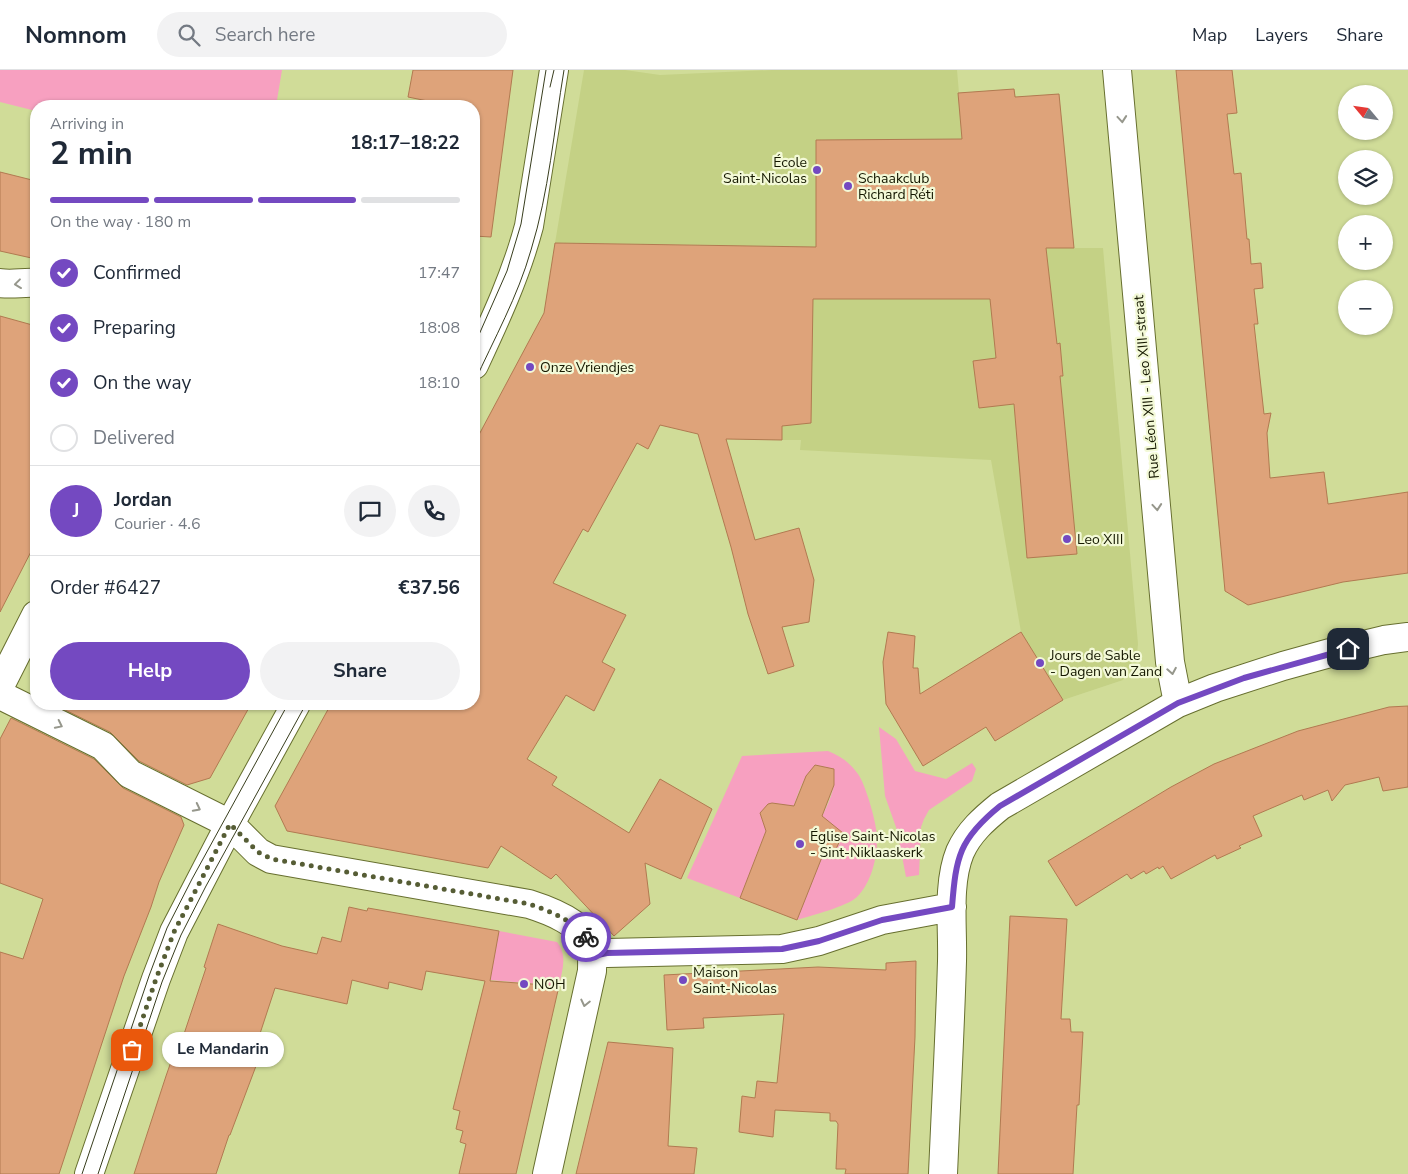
<!DOCTYPE html>
<meta charset="utf-8">
<style>
:root{--surface:#fff;--page:#f2f2f3;--text:#1f2937;--muted:#747a83;--line:#e0e1e3;--accent:#7449c1}
body{margin:0;font-family:"Nunito Sans",sans-serif;background:var(--page);color:var(--text);height:100vh;display:flex;flex-direction:column;font-size:19px;white-space:nowrap}
*{box-sizing:border-box;margin:0}
p{font-size:16px;color:var(--muted)}
.icon{flex:none;width:28px;height:28px;fill:none;stroke:currentColor;stroke-width:2;stroke-linecap:round;stroke-linejoin:round}
.map{position:relative;flex:1;overflow:hidden}
.drawer{position:absolute;left:30px;top:30px;width:450px;height:610px;display:flex;flex-direction:column;background:var(--surface);border-radius:20px;box-shadow:0 1px 4px #0004}
.drawer>*{flex:none}
.needle{width:32px;rotate:299deg}
.buttons{position:absolute;left:1338px;top:15px;display:grid;gap:10px}
.buttons a{display:grid;place-items:center;width:55px;height:55px;border-radius:50%;background:var(--surface);box-shadow:0 1px 4px #0004;font-size:25px}
.pin{position:absolute;display:grid;place-items:center;width:42px;height:42px;color:#fff;margin:-21px;border-radius:10px;box-shadow:0 2px 8px #0006}
.courier{position:absolute;display:grid;place-items:center;width:50px;height:50px;margin:-25px;border:4px solid #7449c1;border-radius:50%;background:#fff;color:#222;box-shadow:0 1px 6px #0007}
.bubble{position:absolute;height:35px;border-radius:18px;background:var(--surface);box-shadow:0 1px 4px #0004;font-size:16px;font-weight:700;line-height:35px;text-align:center}
.head em{font-style:normal;font-weight:700}
.head div{display:flex;flex-direction:column-reverse}
.head{display:flex;align-items:center;justify-content:space-between;height:85px;padding:0 20px}
h1{font-size:32px;font-weight:700;line-height:38px}
.bar{display:grid;grid-template-columns:repeat(4,1fr);gap:8px 5px;align-content:center;height:60px;padding:0 20px}
.bar i{height:6px;border-radius:4px;background:var(--line)}
.bar .active{background:var(--accent)}
.bar p{grid-column:span 4}
.line{display:flex;align-items:center;gap:12px;padding:0 20px;border-top:1px solid var(--line)}
.line div{flex:1}
.round{display:grid;place-items:center;flex:none;width:52px;height:52px;border-radius:26px;background:var(--page)}
ol{padding:0 20px;list-style:none}
li{display:flex;align-items:center;gap:15px;height:55px}
li p{margin-inline-start:auto}
li .icon{padding:5px;border-radius:50%;background:var(--accent);color:#fff;stroke-width:4}
li:last-child{color:var(--muted)}
li i{width:28px;height:28px;border:2px solid var(--line);border-radius:50%}
.action{display:flex;gap:10px;margin-top:auto;padding:10px 20px}
.action a{flex:1;height:58px;border-radius:30px;background:var(--accent);color:#fff;font-size:20px;font-weight:700;line-height:58px;text-align:center}
.action a+a{background:var(--page);color:var(--text)}
header{display:flex;align-items:center;gap:30px;box-sizing:border-box;height:70px;padding:0 25px;background:var(--surface);border-bottom:1px solid var(--line)}
header strong{font-size:24px}
nav{display:flex;gap:28px;margin-inline-start:auto;font-size:18px}
.search{width:350px;height:45px;background:var(--page);display:flex;align-items:center;gap:12px;box-sizing:border-box;padding:0 18px;border-radius:28px;color:var(--muted);font-size:19px}
.map>svg:first-child{display:block}
.built{fill:#c4d185}
.green{fill:#f7a0c0}
.building{fill:#dea37a;stroke:#b17a51}
.lines{fill:none;stroke-linecap:round;stroke-linejoin:round}
.minor-casing{stroke:#676f2f;stroke-width:30}
.minor{stroke:#fff;stroke-width:28}
.tram{stroke:#383d1d;stroke-width:1}
.oneway{stroke:#96978c}
.done{stroke:#565d35;stroke-width:5;stroke-dasharray:0 9}
.route{stroke:#7449c1;stroke-width:6}
.poi-dot{fill:#7449c1;stroke:#f3f9d7;stroke-width:2}
.labels{text-anchor:middle;stroke-width:4.5;stroke-linejoin:round;paint-order:stroke}
.poi-label{font-size:14px;fill:#151800;stroke:#f3f9d7;text-anchor:start}
.street-label{font-size:14px;fill:#151800;stroke:#f3f9d7}
</style>
<header>
<strong>Nomnom</strong>
<div class="search"><svg class="icon" aria-label="search" viewBox="0 0 24 24"><circle cx="10" cy="10" r="6"/><path d="M15 15l6 6"/></svg>Search here</div>
<nav><a>Map</a><a>Layers</a><a>Share</a></nav>
</header>
<div class="map">
<svg width="1408" height="1104" viewBox="0 0 1408 1104">
<rect width="100%" height="100%" fill="#d0dc98"/>
<path class="built" d="M 584,0 L 625,0 L 660,5 L 772,0 L 957,0 L 959,23 L 1014,19 L 1016,27 L 1059,24 L 1074,178 L 1103,178 L 1138,574 L 1137,584 L 1123,610 L 1063,630 L 1021,562 L 991,390 L 800,380 L 801,370 L 744,370 L 745,355 L 703,369 L 694,361 L 723,175 L 555,173 Z"/>
<path class="green" d="M 0,0 L 282,0 L 276,36 L 36,36 L 36,41 L 0,32 Z
M 879,657 L 896,669 L 915,701 L 946,709 L 972,693 L 976,699 L 972,711 L 929,740 L 924,749 L 921,757 L 919,805 L 906,807 L 897,760 L 885,726 Z
M 828,681 C 841,686 850,693 858,704 C 866,715 878,757 877,770 C 877,789 871,813 857,827 C 846,837 812,845 797,850 L 824,782 C 835,782 843,774 841,763 L 820,751 C 826,737 840,714 831,700 C 808,685 799,723 793,738 L 780,734 L 772,733 L 761,744 L 763,752 L 767,758 L 740,828 L 687,808 L 742,686 Z
M 499,861 L 557,872 C 568,886 562,900 559,916 L 490,910 Z"/>
<path class="building" d="M 413,0 L 513,0 L 491,167 L 474,166 L 474,36 L 452,36 L 408,27 Z
M 1176,0 L 1232,0 L 1237,43 L 1227,44 L 1234,104 L 1241,103 L 1247,169 L 1249,169 L 1251,194 L 1261,193 L 1263,218 L 1254,219 L 1258,254 L 1254,254 L 1264,344 L 1271,343 L 1267,363 L 1270,408 L 1324,402 L 1328,434 L 1408,422 L 1408,503 L 1343,512 L 1248,535 L 1225,521 Z
M 1014,19 L 1015,27 L 1059,24 L 1074,178 L 1046,178 L 1057,274 L 1060,273 L 1063,306 L 1060,306 L 1077,484 L 1027,488 L 1014,334 L 979,338 L 973,291 L 996,288 L 990,229 L 813,229 L 811,353 L 782,356 L 782,370 L 726,369 L 755,470 L 799,458 L 814,510 L 809,552 L 782,557 L 794,596 L 768,604 L 748,544 L 731,477 L 698,364 L 660,355 L 648,379 L 637,373 L 588,462 L 583,459 L 553,513 L 626,545 L 602,592 L 615,599 L 594,641 L 566,625 L 527,689 L 557,707 L 552,715 L 629,763 L 660,709 L 712,739 L 681,809 L 645,793 L 650,834 L 614,866 L 556,804 L 551,809 L 501,776 L 488,798 L 287,761 L 275,736 L 331,634 L 474,634 L 474,374 L 544,243 L 555,173 L 816,177 L 816,70 L 962,69 L 958,23 Z
M 0,102 L 36,111 L 36,189 L 0,181 Z
M 0,246 L 36,256 L 36,472 L 0,542 Z
M 888,562 L 915,566 L 913,598 L 918,598 L 920,624 L 1021,562 L 1063,630 L 995,671 L 986,657 L 923,696 L 886,634 L 883,592 Z
M 53,634 L 251,634 L 210,708 L 187,715 L 139,691 L 110,662 Z
M 1408,636 L 1408,717 L 1383,721 L 1379,707 L 1345,715 L 1332,731 L 1328,720 L 1304,730 L 1302,725 L 1253,746 L 1262,766 L 1239,776 L 1241,778 L 1217,789 L 1215,785 L 1171,809 L 1163,796 L 1159,799 L 1158,797 L 1146,804 L 1144,801 L 1131,809 L 1127,804 L 1076,836 L 1048,791 L 1171,717 L 1214,694 L 1298,661 L 1389,637 Z
M 11,648 L 94,689 L 123,718 L 181,747 L 184,755 L 159,812 L 151,837 L 124,906 L 59,1104 L 0,1104 L 0,882 L 23,889 L 43,829 L 0,813 L 0,669 Z
M 815,695 L 834,699 L 834,715 L 822,746 L 843,763 L 837,777 L 833,780 L 824,782 L 797,850 L 740,828 L 766,761 L 760,743 L 768,734 L 772,733 L 794,736 L 806,706 Z
M 349,837 L 367,841 L 368,838 L 499,861 L 490,911 L 559,916 L 516,1104 L 459,1104 L 466,1074 L 460,1072 L 463,1061 L 456,1059 L 460,1041 L 453,1039 L 485,911 L 426,901 L 422,920 L 389,912 L 388,919 L 352,910 L 347,934 L 275,918 L 250,994 L 256,996 L 230,1065 L 229,1065 L 216,1104 L 134,1104 L 166,1006 L 181,963 L 184,964 L 206,898 L 204,897 L 218,854 L 282,876 L 317,884 L 322,867 L 341,872 Z
M 1010,846 L 1067,849 L 1061,949 L 1070,949 L 1071,962 L 1083,962 L 1079,1035 L 1077,1035 L 1073,1104 L 998,1104 Z
M 916,891 L 915,967 L 908,1104 L 845,1104 L 846,1099 L 836,1099 L 838,1054 L 836,1051 L 830,1051 L 830,1043 L 775,1040 L 773,1067 L 739,1062 L 742,1026 L 755,1028 L 757,1011 L 777,1013 L 784,944 L 703,948 L 704,958 L 667,960 L 664,905 L 818,897 L 886,900 L 886,893 Z
M 608,972 L 673,978 L 668,1076 L 697,1078 L 694,1104 L 576,1104 Z"/>
<g class="lines">
<defs>
<path id="minor" d="M 1117,0 L 1170,592 L 1178,633
M 0,213 C 12,215 24,212 36,213
M 474,295 C 495,250 516,205 529,156 L 554,0
M 0,616 L 36,545
M 0,625 L 103,676 L 130,704 L 230,754 L 258,782 L 271,789 L 529,834 C 548,840 583,853 590,874 C 593,883 592,892 592,901 L 547,1104
M 593,885 L 607,883 L 782,879 L 819,871 L 882,850 L 952,837
M 89,1104 L 156,909 L 174,862 L 230,754 L 296,634
M 943,1104 C 946,1033 950,962 952,891 C 953,857 947,814 960,782 C 969,762 984,749 1000,736 L 1178,633 L 1215,618 L 1283,596 L 1330,583 L 1384,570 L 1408,567"/>
</defs>
<use href="#minor" class="minor-casing"/>
<use href="#minor" class="minor"/>
<path class="tram" d="M 550,17 L 554,0
M 474,276 L 507,201 L 521,154 L 546,0
M 474,313 C 494,269 518,226 531,180 C 549,122 554,60 564,0
M 82,1104 L 149,906 L 167,858 L 192,809 L 288,634
M 98,1104 L 162,912 L 181,865 L 206,816 L 306,634"/>
</g>
<defs><path id="oneway-chevron" d="M-2-3.5L2.5 0L-2 3.5" fill="none" stroke-width="1.6" stroke-linecap="round" stroke-linejoin="round" transform="scale(1.25)"/></defs>
<g class="oneway">
<use href="#oneway-chevron" transform="translate(1122 49) rotate(85)"/>
<use href="#oneway-chevron" transform="translate(18 214) rotate(173)"/>
<use href="#oneway-chevron" transform="translate(1157 437) rotate(85)"/>
<use href="#oneway-chevron" transform="translate(1172 601) rotate(80)"/>
<use href="#oneway-chevron" transform="translate(59 655) rotate(26)"/>
<use href="#oneway-chevron" transform="translate(197 738) rotate(27)"/>
<use href="#oneway-chevron" transform="translate(585 933) rotate(103)"/>
</g>
<g class="lines">
<path class="done" d="M 132,980 L 156,909 L 174,862 L 230,754 L 258,782 L 272,789 L 529,834 C 550,841 572,850 586,867"/>
<path class="route" d="M 586,867 L 590,873 L 593,886 L 607,883 L 782,879 L 819,871 L 882,850 L 952,837 C 956,787 959,769 1000,736 L 1178,633 L 1244,608 L 1348,579"/>
</g>
<g class="poi-dot">
<circle cx="817" cy="100" r="5"/>
<circle cx="848" cy="116" r="5"/>
<circle cx="530" cy="297" r="5"/>
<circle cx="1067" cy="469" r="5"/>
<circle cx="1040" cy="593" r="5"/>
<circle cx="800" cy="774" r="5"/>
<circle cx="683" cy="910" r="5"/>
<circle cx="524" cy="914" r="5"/>
</g>
<g class="labels">
<g class="poi-label">
<text x="807" y="97" text-anchor="end">École<tspan x="807" dy="16">Saint-Nicolas</tspan></text>
<text x="858" y="113">Schaakclub<tspan x="858" dy="16">Richard Réti</tspan></text>
<text x="540" y="302">Onze Vriendjes</text>
<text x="1077" y="474">Leo XIII</text>
<text x="1050" y="590">Jours de Sable<tspan x="1050" dy="16">- Dagen van Zand</tspan></text>
<text x="810" y="771">Église Saint-Nicolas<tspan x="810" dy="16">- Sint-Niklaaskerk</tspan></text>
<text x="693" y="907">Maison<tspan x="693" dy="16">Saint-Nicolas</tspan></text>
<text x="534" y="919">NOH</text>
</g>
<g class="street-label">
<text transform="translate(1146 317) rotate(-95)" y="5">Rue Léon XIII - Leo XIII-straat</text>
</g>
</g>
</svg>
<div class="buttons">
<a><svg class="needle" viewBox="-14 -14 28 28"><path d="M0-13l5 13h-10z" fill="#e53935"/><path d="M0 13l5-13h-10z" fill="#747a83"/></svg></a>
<a><svg class="icon" aria-label="layers" viewBox="0 0 24 24"><path d="M12 4l9 5-9 5-9-5zM3 14l9 5 9-5"/></svg></a>
<a>+</a>
<a>−</a>
</div>
<div class="pin" style="left:132px;top:980px;background:#ea580c"><svg class="icon" aria-label="bag" viewBox="0 0 24 24"><path d="M5 8h14l-1 12H6zM9 8a3 3 0 0 1 6 0"/></svg></div>
<div class="pin" style="left:1348px;top:579px;background:#1f2937"><svg class="icon" aria-label="home" viewBox="0 0 24 24"><path d="M3 11l9-7 9 7M6 9v11h12V9"/></svg></div>
<div class="courier" style="left:586px;top:867px"><svg class="icon" aria-label="bike" viewBox="0 0 24 24"><circle cx="6" cy="16" r="4"/><circle cx="18" cy="16" r="4"/><path d="M6 16l4-8h5l3 8M10 8l3 8H6M13 5h3"/></svg></div>
<div class="bubble" style="left:162px;top:962px;width:122px">Le Mandarin</div>
<section class="drawer">
<div class="head"><div><h1>2 min</h1><p>Arriving in</p></div><em>18:17–18:22</em></div>
<div class="bar"><i class="active"></i><i class="active"></i><i class="active"></i><i></i><p>On the way · 180 m</p></div>
<ol>
<li><svg class="icon" aria-label="check" viewBox="0 0 24 24"><path d="M5 12l5 5 9-10"/></svg>Confirmed<p>17:47</p></li>
<li><svg class="icon" aria-label="check" viewBox="0 0 24 24"><path d="M5 12l5 5 9-10"/></svg>Preparing<p>18:08</p></li>
<li><svg class="icon" aria-label="check" viewBox="0 0 24 24"><path d="M5 12l5 5 9-10"/></svg>On the way<p>18:10</p></li>
<li><i></i>Delivered</li>
</ol>
<div class="line" style="height:90px"><b class="round" style="background:var(--accent);color:#fff">J</b><div><b>Jordan</b><p>Courier · 4.6</p></div><a class="round"><svg class="icon" aria-label="chat" viewBox="0 0 24 24"><path d="M4 5h16v11H9l-5 4z"/></svg></a><a class="round"><svg class="icon" aria-label="phone" viewBox="0 0 24 24"><path d="M5 4h4l2 5-3 2q2 4 5 5l2-3 5 2v4C11 20 4 13 5 4z"/></svg></a></div>
<div class="line" style="height:65px"><div>Order #6427</div><b>€37.56</b></div>
<div class="action"><a>Help</a><a>Share</a></div>
</section>
</div>
